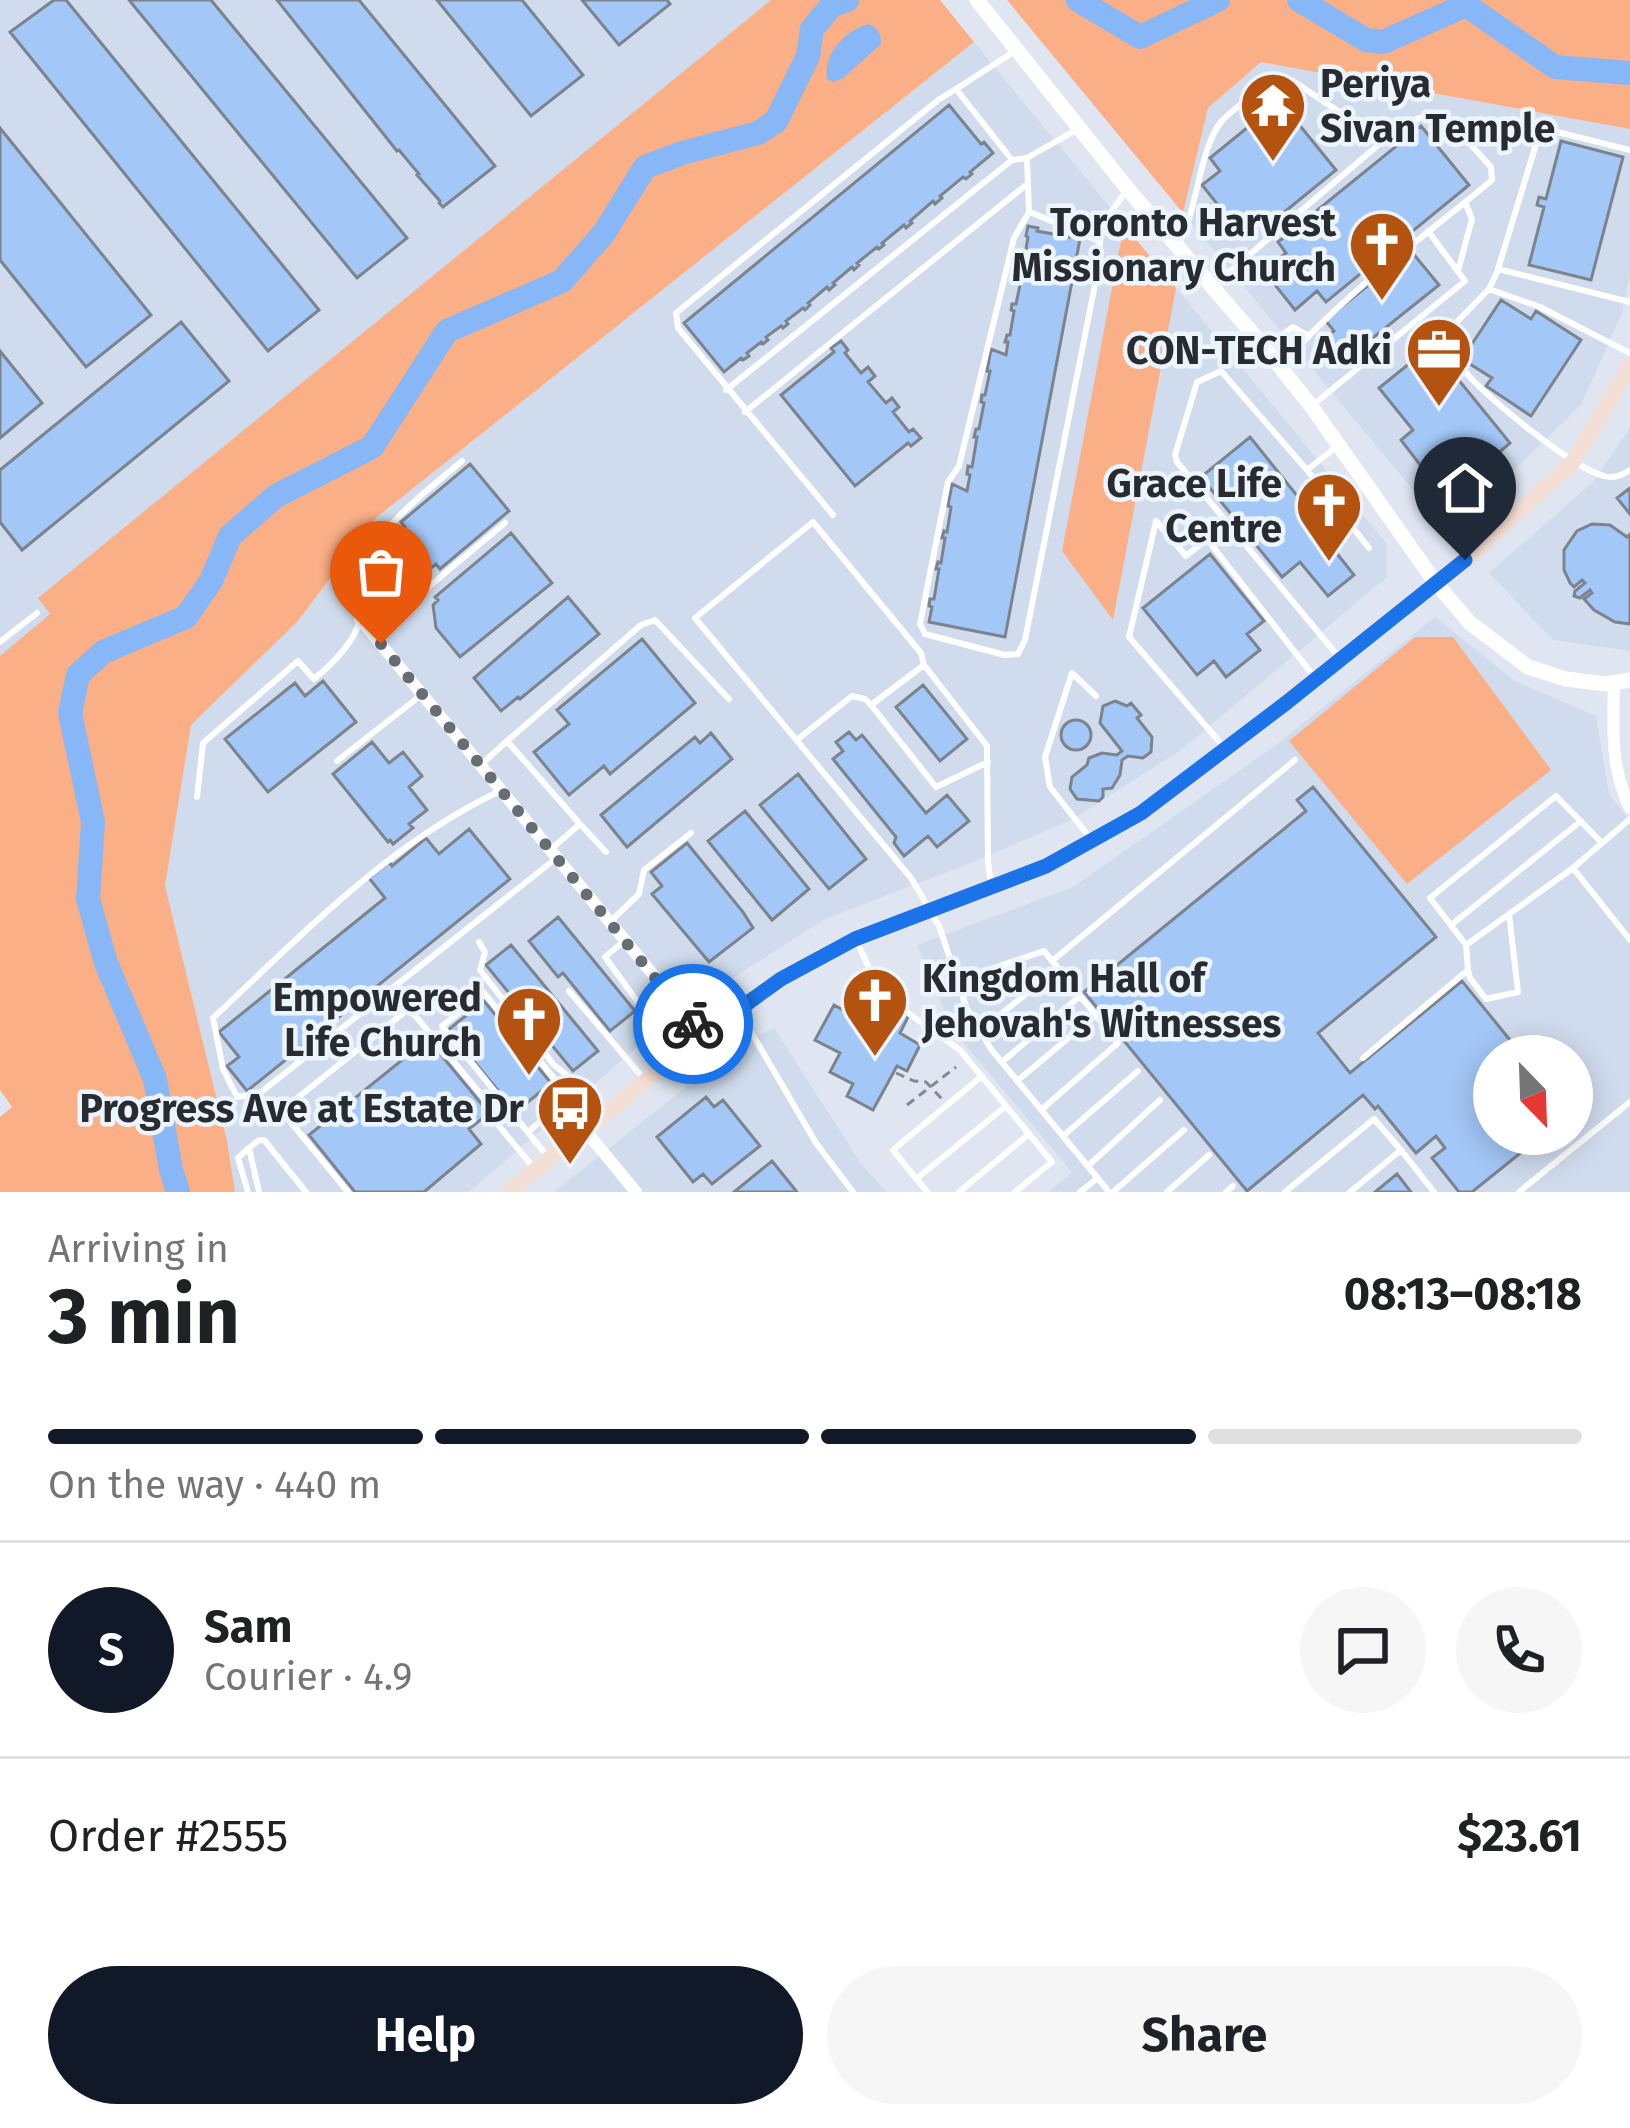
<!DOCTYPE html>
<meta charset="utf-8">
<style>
:root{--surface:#fff;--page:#f6f6f6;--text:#202124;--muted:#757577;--line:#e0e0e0;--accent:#111827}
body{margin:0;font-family:"Fira Sans",sans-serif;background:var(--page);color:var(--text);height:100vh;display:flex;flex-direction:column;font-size:45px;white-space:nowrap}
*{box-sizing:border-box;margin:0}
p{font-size:39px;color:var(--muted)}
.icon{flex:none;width:66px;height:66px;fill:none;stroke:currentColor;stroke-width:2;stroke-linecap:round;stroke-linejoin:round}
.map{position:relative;height:1192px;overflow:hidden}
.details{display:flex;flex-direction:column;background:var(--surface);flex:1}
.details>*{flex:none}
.needle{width:78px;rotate:157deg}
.fabs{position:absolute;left:1473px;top:1035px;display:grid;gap:24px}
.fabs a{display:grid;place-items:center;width:120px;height:120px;border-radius:50%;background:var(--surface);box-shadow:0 6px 30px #0003;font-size:60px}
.pin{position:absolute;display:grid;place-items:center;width:102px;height:102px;color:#fff;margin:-123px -51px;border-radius:50% 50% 50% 0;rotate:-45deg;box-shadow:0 0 12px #0007}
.pin .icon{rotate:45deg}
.courier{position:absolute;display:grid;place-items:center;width:120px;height:120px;margin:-60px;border:9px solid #1a73e8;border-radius:50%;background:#fff;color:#222;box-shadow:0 3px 15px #0007}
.headline em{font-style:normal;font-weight:700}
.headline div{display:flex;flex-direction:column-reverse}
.headline{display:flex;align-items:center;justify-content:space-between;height:204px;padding:0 48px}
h1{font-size:78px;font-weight:700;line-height:90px}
.bar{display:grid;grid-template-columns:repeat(4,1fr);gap:18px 12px;align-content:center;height:144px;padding:0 48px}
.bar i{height:15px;border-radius:9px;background:var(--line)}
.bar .active{background:var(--accent)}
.bar p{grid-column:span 4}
.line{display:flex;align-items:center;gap:30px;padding:0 48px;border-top:3px solid var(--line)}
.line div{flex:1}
.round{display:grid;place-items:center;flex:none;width:126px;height:126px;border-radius:63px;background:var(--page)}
.cta{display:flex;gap:24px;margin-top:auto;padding:24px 48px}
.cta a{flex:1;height:138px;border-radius:72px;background:var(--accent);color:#fff;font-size:48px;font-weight:700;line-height:138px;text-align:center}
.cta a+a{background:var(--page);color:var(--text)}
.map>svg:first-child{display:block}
.built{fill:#d0dced;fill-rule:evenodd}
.green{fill:#faaf87}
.water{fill:#87b7f6}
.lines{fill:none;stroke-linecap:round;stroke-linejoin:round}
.river{stroke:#87b7f6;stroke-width:24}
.building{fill:#a3c7f7;stroke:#7c838c;stroke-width:3}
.path{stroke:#848990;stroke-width:3;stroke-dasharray:9 6;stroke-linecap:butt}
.service{stroke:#fff;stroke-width:6}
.minor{stroke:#fff;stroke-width:12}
.tertiary{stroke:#fff;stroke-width:15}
.secondary{stroke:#f3dfd5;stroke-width:16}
.done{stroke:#686c73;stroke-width:12;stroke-dasharray:0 21.6}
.route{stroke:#1a73e8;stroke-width:15}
.labels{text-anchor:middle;stroke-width:9;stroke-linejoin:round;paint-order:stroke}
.poi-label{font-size:39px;font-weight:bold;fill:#282b2f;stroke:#ecf4fe;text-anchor:end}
</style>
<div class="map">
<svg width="1630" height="1192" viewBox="0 0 1630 1192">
<rect width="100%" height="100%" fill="#dfe6f1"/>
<path class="built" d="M 0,0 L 771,0 L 39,598 L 51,614 L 0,656 Z
M 974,42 L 1386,543 L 1386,578 L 1181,750 L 1073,819 L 978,860 L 825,919 L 672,1017 L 469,1192 L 235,1192 L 227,1141 L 165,886 L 191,725 L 297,622 L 377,517 Z
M 1261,62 L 1630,129 L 1630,275 L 1622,313 L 1581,405 L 1467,516 L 1439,521 L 1183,213 L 1208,108 Z
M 1630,428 L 1630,651 L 1553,640 L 1489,573 L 1593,482 Z
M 1435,617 L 1515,681 L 1596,716 L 1609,794 L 1630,821 L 1630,1192 L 1049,1192 L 1072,1172 L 952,1029 L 917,945 L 1073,887 L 1276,745 ZM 1494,1056 L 1572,1056 L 1572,1134 L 1494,1134 Z
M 774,1028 L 860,1162 L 886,1192 L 554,1192 L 740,1044 Z"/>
<path class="green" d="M 771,0 L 940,0 L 974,42 L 377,517 L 297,622 L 191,725 L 165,886 L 227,1141 L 235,1192 L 0,1192 L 0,1117 L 12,1107 L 0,1090 L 0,656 L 50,614 L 38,598 Z
M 1007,0 L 1630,0 L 1630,129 L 1261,62 L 1208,108 L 1183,213 Z
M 1124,225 L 1176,288 L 1113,620 L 1062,551 Z
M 1415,637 L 1453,637 L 1551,770 L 1407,884 L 1289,741 Z"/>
<path class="water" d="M 868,24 C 878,28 881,33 881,44 L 843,78 L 833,82 L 827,79 C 823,53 845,31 868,24 Z"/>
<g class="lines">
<path class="river" d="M 1078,0 L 1140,37 L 1218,0
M 1299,0 L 1366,40 L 1383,42 L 1466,5 L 1555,67 L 1630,73
M 178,1192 L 171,1170 L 155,1079 L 106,963 L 88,899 L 93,822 L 70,713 L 78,675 L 103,652 L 186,617 L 211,581 L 230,536 L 276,496 L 372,447 L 447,331 L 562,281 L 604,233 L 645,167 L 682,153 L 758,133 L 776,121 L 808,56 L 812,29 L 832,5 L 847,0"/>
</g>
<path class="building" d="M 54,0 L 66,0 L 319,310 L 268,351 L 10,32 Z
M 129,0 L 211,0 L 407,238 L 357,278 Z
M 277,0 L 359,0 L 495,166 L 443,207 L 439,203 L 440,201 L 417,175 L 419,174 L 399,150 L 397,151 Z
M 437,0 L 522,0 L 583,75 L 531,116 Z
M 582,0 L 667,0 L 670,4 L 619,45 Z
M 1280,101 L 1336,170 L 1266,227 L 1255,215 L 1237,229 L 1202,185 L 1220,171 L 1210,158 Z
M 949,105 L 981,144 L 984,142 L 993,153 L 970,172 L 972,174 L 966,179 L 963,177 L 940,196 L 942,198 L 935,204 L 933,201 L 910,221 L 912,223 L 906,228 L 904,225 L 882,243 L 884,245 L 879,249 L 877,247 L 857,263 L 859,265 L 854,270 L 852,267 L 833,283 L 835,285 L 829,290 L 827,287 L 808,303 L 810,305 L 805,310 L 803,308 L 786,321 L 788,324 L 783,328 L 781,326 L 766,337 L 768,340 L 763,344 L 761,342 L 747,353 L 749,356 L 743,360 L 741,358 L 724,372 L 684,323 Z
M 1421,126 L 1469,185 L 1326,302 L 1317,291 L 1295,310 L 1264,271 L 1286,253 L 1278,242 Z
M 0,128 L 151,315 L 86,367 L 0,260 Z
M 1561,141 L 1623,157 L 1591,280 L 1529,265 L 1544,207 L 1537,205 L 1539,197 L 1546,199 Z
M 1028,226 L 1038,228 L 1037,231 L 1080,239 L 1005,637 L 929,622 L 932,607 L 929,606 L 930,599 L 934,599 L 939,569 L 936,569 L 938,562 L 941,563 L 945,538 L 942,538 L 944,531 L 947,532 L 951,507 L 948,506 L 952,484 L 967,491 L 970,475 L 967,474 L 968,466 L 972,467 L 977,437 L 974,437 L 976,429 L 979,429 L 984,403 L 981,402 L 982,395 L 985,395 L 990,371 L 987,371 L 991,349 L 1006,355 L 1008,342 L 1005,342 L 1007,335 L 1010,335 L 1014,311 L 1011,310 L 1012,304 L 1016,304 L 1021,280 L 1017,279 L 1018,272 L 1022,273 L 1028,237 L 1026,236 Z
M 1411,251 L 1439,285 L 1339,365 L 1321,342 L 1334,331 L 1325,320 Z
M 1501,300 L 1531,319 L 1536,311 L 1581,340 L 1531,416 L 1486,386 L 1492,378 L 1462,359 Z
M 181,322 L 229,381 L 22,550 L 0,522 L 0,470 Z
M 841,341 L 848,350 L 845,353 L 861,373 L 868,367 L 875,376 L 868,382 L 886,403 L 892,398 L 899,407 L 893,412 L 909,432 L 913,429 L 921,438 L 911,446 L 908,443 L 855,486 L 781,395 L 834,352 L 831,348 Z
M 1431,346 L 1510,443 L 1449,496 L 1446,492 L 1443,495 L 1401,440 L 1413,430 L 1379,388 Z
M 0,351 L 42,403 L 0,438 Z
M 1250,437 L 1331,538 L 1327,541 L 1354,575 L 1328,596 L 1300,562 L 1282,577 L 1201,477 Z
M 470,464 L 509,511 L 440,569 L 436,564 L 421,576 L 390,539 L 405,527 L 401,522 Z
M 1630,488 L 1630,514 L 1617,498 Z
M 1592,524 L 1610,525 L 1627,537 L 1630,534 L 1630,624 L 1615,622 L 1594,610 L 1584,599 L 1592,593 L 1590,590 L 1580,598 L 1574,596 L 1575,591 L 1585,583 L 1582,580 L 1574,587 L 1570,583 L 1564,570 L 1564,550 L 1577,531 Z
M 511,533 L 552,583 L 460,657 L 436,628 L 433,605 L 438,600 L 435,597 Z
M 1210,554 L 1264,621 L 1247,634 L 1260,650 L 1226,677 L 1214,661 L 1197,675 L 1143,608 Z
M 568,597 L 599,634 L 520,699 L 518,697 L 501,711 L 474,678 Z
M 642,639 L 695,703 L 610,774 L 604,766 L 569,795 L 534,752 L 569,724 L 557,710 Z
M 323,681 L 356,722 L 268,792 L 225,739 L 295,683 L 305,696 Z
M 923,685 L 967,739 L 940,761 L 896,707 Z
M 1115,701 L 1127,706 L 1131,703 L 1141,715 L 1137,718 L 1152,737 L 1151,752 L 1143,758 L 1128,756 L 1122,760 L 1120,775 L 1112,788 L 1103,789 L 1103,797 L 1099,801 L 1077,799 L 1070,789 L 1072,777 L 1087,765 L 1089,758 L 1102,753 L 1117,755 L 1122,751 L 1100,723 L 1103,706 Z
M1061 735a15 15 0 1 1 30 0a15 15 0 1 1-30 0Z
M 849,732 L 856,740 L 862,735 L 926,813 L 947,795 L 969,821 L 937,847 L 928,836 L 904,856 L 894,843 L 896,837 L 833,759 L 843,751 L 836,742 Z
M 711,733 L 732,759 L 627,847 L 601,815 L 695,737 L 700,743 Z
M 372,742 L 389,763 L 403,752 L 422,776 L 409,787 L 427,810 L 409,824 L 413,828 L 393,844 L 390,840 L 388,842 L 333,774 Z
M 798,774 L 866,859 L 829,889 L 760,805 Z
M 1313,787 L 1436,937 L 1318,1033 L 1350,1073 L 1462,981 L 1523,1056 L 1494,1056 L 1494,1134 L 1544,1134 L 1472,1192 L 1459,1192 L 1432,1158 L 1445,1148 L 1436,1136 L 1416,1153 L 1378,1106 L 1375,1109 L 1363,1095 L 1247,1191 L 1084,992 L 1306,811 L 1297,800 Z
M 745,811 L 809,889 L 772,920 L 708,841 Z
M 469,829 L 510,879 L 247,1091 L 227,1066 L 239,1057 L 219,1032 L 385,898 L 369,878 L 389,862 L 392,866 L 426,838 L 439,854 Z
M 687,843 L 743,912 L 753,928 L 709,962 L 652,894 L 662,886 L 651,872 Z
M 558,917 L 635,1011 L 610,1031 L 563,973 L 558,977 L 529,941 Z
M 511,945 L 598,1051 L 573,1071 L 486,965 Z
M 849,998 L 869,1008 L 871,1015 L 894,1007 L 909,1015 L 900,1033 L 920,1045 L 907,1071 L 897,1066 L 873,1110 L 847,1096 L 853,1084 L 830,1072 L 840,1053 L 815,1040 L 834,1005 L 843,1010 Z
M 484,1001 L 551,1083 L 516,1112 L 448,1030 Z
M 428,1039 L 489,1113 L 469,1129 L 481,1144 L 424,1192 L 355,1192 L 309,1135 Z
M 706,1097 L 714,1107 L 723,1100 L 760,1146 L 712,1184 L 703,1174 L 693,1182 L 657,1137 Z
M 772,1161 L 797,1192 L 734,1192 Z
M 1397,1174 L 1411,1192 L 1375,1192 Z"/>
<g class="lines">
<path class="path" d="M 896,1073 L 914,1081 L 926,1082 L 942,1099
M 907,1105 L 956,1067"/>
<path class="service" d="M 1015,51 L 956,89 L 1012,160 L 1027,158 L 1076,130
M 1630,150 L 1541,128 L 1498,269 L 1630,302
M 1027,158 L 1029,212 L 1014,238 L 959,466 L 948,482 L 920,624 L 925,634 L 1005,655 L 1018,654 L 1025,640 L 1099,264 L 1101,226 L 1126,191
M 1030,212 L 1099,241
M 1179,243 C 1198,209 1199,149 1221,122 C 1235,106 1258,93 1275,79 L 1293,81 L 1383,141 L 1215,284
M 1498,270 L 1489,289 L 1443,336 C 1450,349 1458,364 1468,375 C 1491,400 1572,468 1604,476 C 1614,479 1622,475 1630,470
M 1458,271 L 1472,219 L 1465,202
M 1489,289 L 1540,307 L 1630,353
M 1265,348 L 1293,327 L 1307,335
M 1281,366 C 1346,291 1417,243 1492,180 L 1491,167 L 1444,115 C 1419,112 1402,127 1383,141
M 726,390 L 1012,160
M 1314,404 L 1465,281 L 1428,231
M 745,412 L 1026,185
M 1336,447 L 1307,470 L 1369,548
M 1307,470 L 1221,371 L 1197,382 L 1175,455 L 1177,462 L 1338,656
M 833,515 L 678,328 L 676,313 L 938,100 L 956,89
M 363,618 L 400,606 L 426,589 L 505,523
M 0,642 L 37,613
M 924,665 L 921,653 L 813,522 L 695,618 L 911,878 L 939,926 L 967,1009 L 991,1049 L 1109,1192
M 798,739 L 852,696 L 865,699 L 871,705
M 1224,747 L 1129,637 L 1156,521 L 1186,556 L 1207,539 L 1312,674
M 337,761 L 420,696
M 988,762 L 936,787 L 871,705 L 924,665 L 987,746 L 988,862 L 991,885
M 483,763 L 507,741
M 500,791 C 388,844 303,934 213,1018 L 223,1069 L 237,1097 L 260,1093 L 554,860
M 197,797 L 203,743 L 298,661 L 314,679 C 331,665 355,642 360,619 C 363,603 353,588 360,572 C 383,522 421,496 462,461
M 580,824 L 606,852
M 1090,838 L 1050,787 L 1045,757 L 1072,673 L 1096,696
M 550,850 L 580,824 L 507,741 L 641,625 L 655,620 L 729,699
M 1573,868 L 1630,940
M 610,922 L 639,894 L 644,870 L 691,833
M 1451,925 L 1581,821
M 479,942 L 485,952 L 480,970 L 554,1065 L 577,1083 L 601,1112
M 623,942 L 605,957 L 675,1053
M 857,942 L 878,987 L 887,998 L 960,1050 L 1052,1162 L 1015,1192
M 1466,945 L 1430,898 L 1556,796 L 1602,843
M 1052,961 L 1295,760
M 1468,970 L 1470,978 L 1486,999 L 1518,992 L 1509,914
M 958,980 L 1044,951 L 1058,968 L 980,1031
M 569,991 L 644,1079
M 740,1013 L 816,1143 L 853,1192
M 1363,1058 L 1468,970 L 1466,945 L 1573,868 L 1630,819
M 1002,1062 L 1080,996 L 1058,968
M 1017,1081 L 1096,1015 L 1080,996
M 1041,1110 L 1118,1043 L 1096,1015
M 528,1132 L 561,1104
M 1063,1136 L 1138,1071
M 1401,1150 L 1434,1192
M 547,1156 L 442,1026 L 484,993 L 561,1087 L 561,1104 L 582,1127
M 1088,1166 L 1160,1100
M 916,1179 L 1006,1106
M 248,1192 L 238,1158 L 249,1148
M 259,1192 L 249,1148 L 259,1140 L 264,1140 L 306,1192
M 348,1192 L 284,1114 L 286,1107 L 406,1011 L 413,1013 L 499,1116 L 499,1126 L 533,1167
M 927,1192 L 893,1150 L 982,1076
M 959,1192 L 1029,1134
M 1080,1192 L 1098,1178
M 1113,1192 L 1184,1130
M 1167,1192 L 1209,1155
M 1226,1192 L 1233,1186
M 1285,1192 L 1374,1119 L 1401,1150 L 1350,1192
M 1519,1192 L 1630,1102"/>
<path class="minor" d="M 360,619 L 703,1035
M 1614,684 C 1613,728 1610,767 1630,808
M 585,1130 L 636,1192"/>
<path class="tertiary" d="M 977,0 L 1127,188 L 1265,348 L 1311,406 L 1435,582 L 1470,623 L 1528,667 L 1566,679 L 1606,684 L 1630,680"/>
<path class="secondary" d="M 508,1192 L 703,1035 L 781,979 L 855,939 L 1046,866 L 1141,813 L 1226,750 L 1465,560 L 1573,462 L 1630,365"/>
</g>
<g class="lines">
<path class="done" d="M 381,644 L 693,1024"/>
<path class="route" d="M 693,1024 L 703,1035 L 781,979 L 855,939 L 1046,866 L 1141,813 L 1286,703 L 1465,560"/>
</g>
<defs>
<symbol id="temple-pin" viewBox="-11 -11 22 30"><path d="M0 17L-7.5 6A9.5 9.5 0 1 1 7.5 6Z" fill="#b45310" stroke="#ecf4fe"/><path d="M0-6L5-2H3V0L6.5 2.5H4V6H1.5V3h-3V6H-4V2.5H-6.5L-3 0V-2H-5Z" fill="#fff"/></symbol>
<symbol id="church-pin" viewBox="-11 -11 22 30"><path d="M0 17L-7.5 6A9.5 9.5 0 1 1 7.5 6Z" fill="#b45310" stroke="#ecf4fe"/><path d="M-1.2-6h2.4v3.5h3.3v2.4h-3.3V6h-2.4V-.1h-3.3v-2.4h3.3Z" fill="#fff"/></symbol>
<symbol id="office-pin" viewBox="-11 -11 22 30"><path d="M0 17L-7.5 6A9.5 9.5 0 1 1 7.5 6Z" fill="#b45310" stroke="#ecf4fe"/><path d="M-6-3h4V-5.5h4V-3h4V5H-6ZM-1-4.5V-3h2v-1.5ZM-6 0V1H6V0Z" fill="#fff"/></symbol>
<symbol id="bus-pin" viewBox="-11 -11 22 30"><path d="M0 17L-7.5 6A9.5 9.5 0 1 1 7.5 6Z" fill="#b45310" stroke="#ecf4fe"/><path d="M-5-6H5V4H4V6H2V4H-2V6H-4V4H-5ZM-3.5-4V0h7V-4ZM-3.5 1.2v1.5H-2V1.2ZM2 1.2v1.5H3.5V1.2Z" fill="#fff"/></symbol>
</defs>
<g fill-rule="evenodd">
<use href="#temple-pin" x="1235" y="67" width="76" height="104"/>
<use href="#church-pin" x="1344" y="206" width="76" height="104"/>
<use href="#office-pin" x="1401" y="312" width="76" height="104"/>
<use href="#church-pin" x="1291" y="467" width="76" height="104"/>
<use href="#church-pin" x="837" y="962" width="76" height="104"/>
<use href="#church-pin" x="491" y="981" width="76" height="104"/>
<use href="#bus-pin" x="532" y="1070" width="76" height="104"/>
</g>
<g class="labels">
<g class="poi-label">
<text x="1320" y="97" text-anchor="start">Periya<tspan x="1320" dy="45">Sivan Temple</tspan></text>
<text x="1336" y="236">Toronto Harvest<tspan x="1336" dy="45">Missionary Church</tspan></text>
<text x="1392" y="364">CON-TECH Adki</text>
<text x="1282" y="497">Grace Life<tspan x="1282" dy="45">Centre</tspan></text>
<text x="922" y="992" text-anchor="start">Kingdom Hall of<tspan x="922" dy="45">Jehovah's Witnesses</tspan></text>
<text x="482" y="1011">Empowered<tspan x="482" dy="45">Life Church</tspan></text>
<text x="524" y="1122">Progress Ave at Estate Dr</text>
</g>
</g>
</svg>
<div class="fabs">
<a><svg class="needle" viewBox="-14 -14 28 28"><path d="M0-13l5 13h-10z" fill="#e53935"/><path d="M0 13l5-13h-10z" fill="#757577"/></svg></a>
</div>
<div class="pin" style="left:381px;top:644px;background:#ea580c"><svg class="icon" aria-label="bag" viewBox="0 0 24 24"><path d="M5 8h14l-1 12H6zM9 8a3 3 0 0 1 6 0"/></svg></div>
<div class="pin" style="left:1465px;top:560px;background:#1f2937"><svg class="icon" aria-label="home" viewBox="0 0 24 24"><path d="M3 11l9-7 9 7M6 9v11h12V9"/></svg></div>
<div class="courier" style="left:693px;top:1024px"><svg class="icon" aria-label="bike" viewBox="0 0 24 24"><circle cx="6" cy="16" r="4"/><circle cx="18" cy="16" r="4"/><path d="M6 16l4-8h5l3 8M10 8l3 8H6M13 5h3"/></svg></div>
</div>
<section class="details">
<div class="headline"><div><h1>3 min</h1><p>Arriving in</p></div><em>08:13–08:18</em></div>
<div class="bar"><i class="active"></i><i class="active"></i><i class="active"></i><i></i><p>On the way · 440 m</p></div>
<div class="line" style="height:216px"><b class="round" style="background:var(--accent);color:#fff">S</b><div><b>Sam</b><p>Courier · 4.9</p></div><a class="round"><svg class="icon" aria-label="chat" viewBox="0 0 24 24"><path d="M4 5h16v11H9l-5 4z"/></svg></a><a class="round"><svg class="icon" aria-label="phone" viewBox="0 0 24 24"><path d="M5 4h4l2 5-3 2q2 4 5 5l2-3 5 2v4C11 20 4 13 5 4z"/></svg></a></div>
<div class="line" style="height:156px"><div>Order #2555</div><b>$23.61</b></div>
<div class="cta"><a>Help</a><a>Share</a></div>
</section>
